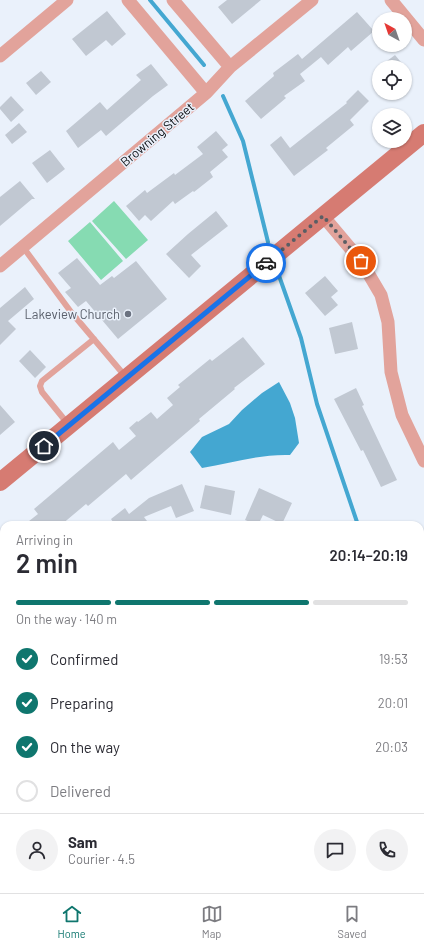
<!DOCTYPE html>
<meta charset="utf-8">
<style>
:root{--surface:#fff;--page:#f2f2f3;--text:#2b2b33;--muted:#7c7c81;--line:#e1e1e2;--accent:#0f766e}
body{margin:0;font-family:Barlow,sans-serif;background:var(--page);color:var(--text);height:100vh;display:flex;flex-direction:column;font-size:15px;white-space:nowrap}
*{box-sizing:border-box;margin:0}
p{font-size:13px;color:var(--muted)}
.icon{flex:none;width:22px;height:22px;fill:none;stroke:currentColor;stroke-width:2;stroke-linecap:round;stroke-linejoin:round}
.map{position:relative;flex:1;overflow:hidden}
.sheet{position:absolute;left:0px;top:521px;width:424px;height:372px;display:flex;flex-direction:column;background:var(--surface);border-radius:12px 12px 0 0;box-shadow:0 1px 3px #0004}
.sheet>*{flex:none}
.needle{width:26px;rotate:320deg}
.tools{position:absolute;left:372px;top:12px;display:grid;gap:8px}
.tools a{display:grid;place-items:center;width:40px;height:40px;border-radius:50%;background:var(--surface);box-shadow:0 1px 3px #0004;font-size:20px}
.pin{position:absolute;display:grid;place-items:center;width:34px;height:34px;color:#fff;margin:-17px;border:2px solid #fff;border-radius:50%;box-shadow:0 1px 4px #0007}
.courier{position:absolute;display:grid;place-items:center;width:40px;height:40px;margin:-20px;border:3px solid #1a73e8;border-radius:50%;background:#fff;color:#222;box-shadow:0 1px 5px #0007}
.headline em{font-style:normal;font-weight:600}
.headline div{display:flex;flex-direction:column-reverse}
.headline{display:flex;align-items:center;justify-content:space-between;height:68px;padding:0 16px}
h1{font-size:26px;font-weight:600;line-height:30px}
.bar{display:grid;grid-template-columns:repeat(4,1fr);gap:6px 4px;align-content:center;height:48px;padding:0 16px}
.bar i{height:5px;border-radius:3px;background:var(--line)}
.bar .active{background:var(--accent)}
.bar p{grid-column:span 4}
.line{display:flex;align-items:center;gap:10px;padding:0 16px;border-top:1px solid var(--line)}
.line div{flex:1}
.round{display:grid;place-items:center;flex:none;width:42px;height:42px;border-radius:21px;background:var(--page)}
ol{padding:0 16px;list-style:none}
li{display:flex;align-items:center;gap:12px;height:44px}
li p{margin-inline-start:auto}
li .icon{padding:4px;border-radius:50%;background:var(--accent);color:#fff;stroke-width:4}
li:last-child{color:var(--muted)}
li i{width:22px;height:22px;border:2px solid var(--line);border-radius:50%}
.dock{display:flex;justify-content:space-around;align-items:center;height:56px;border-top:1px solid var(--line);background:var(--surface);font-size:11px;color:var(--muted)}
.dock a{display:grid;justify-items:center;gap:2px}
.dock .active{color:var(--accent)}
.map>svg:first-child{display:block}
.green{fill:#86dbb2}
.water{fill:#44a7d1}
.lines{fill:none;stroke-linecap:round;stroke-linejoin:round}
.stream{stroke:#44a7d1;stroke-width:4}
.building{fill:#c1c8d2}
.lane{stroke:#e2a39b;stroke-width:6}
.street{stroke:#e2a39b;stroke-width:13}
.secondary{stroke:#d67b72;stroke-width:18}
.done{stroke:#5a5e64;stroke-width:4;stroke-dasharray:0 7.2}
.route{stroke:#1a73e8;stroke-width:5}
.worship-dot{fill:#6b7280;stroke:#eaf1fb;stroke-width:1.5}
.labels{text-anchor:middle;stroke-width:3;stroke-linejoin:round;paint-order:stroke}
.street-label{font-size:13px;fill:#0d0f13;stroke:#eaf1fb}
.worship-label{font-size:13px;fill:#5b616d;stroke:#eaf1fb;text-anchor:end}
</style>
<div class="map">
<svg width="424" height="893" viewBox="0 0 424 893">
<rect width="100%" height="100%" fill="#eaf1fb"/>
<path class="green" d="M 114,201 L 148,240 L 126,259 L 92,221 Z
M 90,222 L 123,261 L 101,280 L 68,241 Z"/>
<path class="water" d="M 279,382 L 290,403 L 295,418 L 299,443 L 290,455 C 259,454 231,463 202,468 L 190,452 L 202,437 L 229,424 L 242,410 L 262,393 Z"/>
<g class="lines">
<path class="stream" d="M 150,0 L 204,65
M 223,96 L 243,141 L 268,242
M 277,270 L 301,338 L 317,404 L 358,525
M 420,661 L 424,672"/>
</g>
<path class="building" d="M 227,0 L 261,0 L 232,24 L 218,7 Z
M 107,11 L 126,34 L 112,46 L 106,40 L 86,56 L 72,39 Z
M 357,12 L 374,31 L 351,51 L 348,47 L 328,65 L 321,57 L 310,66 L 300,74 L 305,81 L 284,96 L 286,98 L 261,119 L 245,101 L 274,76 L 273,73 L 298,54 L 302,59 Z
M 395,55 L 405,67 L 379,67 Z
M 151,64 L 168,85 L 153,96 L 106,136 L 101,130 L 78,148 L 66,131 L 100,102 L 107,110 L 141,80 L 136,75 Z
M 41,71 L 51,82 L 36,95 L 26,83 Z
M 358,90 L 369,101 L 350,120 L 354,125 L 326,148 L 328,150 L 294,176 L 270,145 L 281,136 L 290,148 L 347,103 L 346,102 Z
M 11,96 L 24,110 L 11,122 L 0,109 L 0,107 Z
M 19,123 L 27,132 L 12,144 L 5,135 Z
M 216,131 L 228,145 L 222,150 L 228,157 L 210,172 L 213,177 L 194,192 L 193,191 L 175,204 L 173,201 L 151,221 L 145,215 L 139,221 L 126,206 L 145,190 L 147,193 L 174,173 L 175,175 L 203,154 L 197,147 Z
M 50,150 L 65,169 L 47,183 L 32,163 Z
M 20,181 L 35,199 L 32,199 L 0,226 L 0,197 Z
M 216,211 L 228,226 L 191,255 L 201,266 L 189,278 L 166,254 L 188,234 Z
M 77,258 L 100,285 L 112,276 L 114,278 L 136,261 L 167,299 L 118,339 L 86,301 L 78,307 L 65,292 L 71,288 L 58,273 Z
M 325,276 L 338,291 L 331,297 L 338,305 L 325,316 L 305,293 Z
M 25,287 L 34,299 L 8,321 L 16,329 L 0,345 L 0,308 Z
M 352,322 L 358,349 L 335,354 L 329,328 Z
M 243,337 L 265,364 L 234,388 L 235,389 L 199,419 L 200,421 L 131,480 L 126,474 L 88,506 L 86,504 L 61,525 L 24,525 L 38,514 L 34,509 L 113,442 L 119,450 L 136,436 L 129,428 L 137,421 L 138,422 L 151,412 L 157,419 L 173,405 L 167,398 L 180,387 L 178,385 L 210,359 L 212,361 Z
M 30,350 L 46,367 L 35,378 L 19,361 Z
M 356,388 L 364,405 L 362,406 L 397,480 L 381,487 L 363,450 L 361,451 L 334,399 Z
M 0,405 L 15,422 L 0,435 Z
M 182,484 L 194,511 L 176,518 L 171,506 L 144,517 L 150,525 L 115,525 L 111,519 L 125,508 L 129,514 L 149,498 Z
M 205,485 L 235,491 L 231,515 L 200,508 Z
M 259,488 L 292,503 L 282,524 L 263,515 L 258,525 L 245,520 Z"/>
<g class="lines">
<path class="lane" d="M 23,247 L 71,312 L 125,376
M 68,424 L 42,392 L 40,386 L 42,381 L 94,339"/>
<path class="street" d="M 128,0 L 206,93
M 173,0 L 230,67
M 391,0 L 424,40
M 0,56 L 67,0
M 323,216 L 361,261 L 381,295 L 388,322 L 391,372 L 402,415 L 424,461
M 0,266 L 206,93 L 230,67 L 312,0
M 0,689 L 4,694
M 171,889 L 175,893
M 400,889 L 402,893"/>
<path class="secondary" d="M 0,482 L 424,133"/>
</g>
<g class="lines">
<path class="done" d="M 266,263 L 323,216 L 361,261"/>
<path class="route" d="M 44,446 L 266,263"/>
</g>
<circle class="worship-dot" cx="128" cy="314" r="4"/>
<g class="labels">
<g class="street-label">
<text transform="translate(157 134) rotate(-40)" y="5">Browning Street</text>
</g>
<g class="worship-label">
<text x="120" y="319">Lakeview Church</text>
</g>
</g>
</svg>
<div class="tools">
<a><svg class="needle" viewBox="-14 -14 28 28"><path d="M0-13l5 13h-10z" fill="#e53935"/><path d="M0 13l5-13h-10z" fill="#7c7c81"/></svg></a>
<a><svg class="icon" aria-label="locate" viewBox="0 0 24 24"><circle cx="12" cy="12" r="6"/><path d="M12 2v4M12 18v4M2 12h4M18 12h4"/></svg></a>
<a><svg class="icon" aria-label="layers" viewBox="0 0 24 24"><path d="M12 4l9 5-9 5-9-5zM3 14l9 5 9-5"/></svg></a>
</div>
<div class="pin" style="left:361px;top:261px;background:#ea580c"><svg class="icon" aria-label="bag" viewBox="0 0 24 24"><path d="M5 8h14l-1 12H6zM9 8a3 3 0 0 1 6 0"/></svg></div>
<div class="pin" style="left:44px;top:446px;background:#1f2937"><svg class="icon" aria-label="home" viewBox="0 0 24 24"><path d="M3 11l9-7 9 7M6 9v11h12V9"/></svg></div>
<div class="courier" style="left:266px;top:263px"><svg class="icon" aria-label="car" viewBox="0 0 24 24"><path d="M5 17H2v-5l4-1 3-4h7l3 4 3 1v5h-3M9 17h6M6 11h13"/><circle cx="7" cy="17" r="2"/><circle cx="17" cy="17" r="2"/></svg></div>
<section class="sheet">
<div class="headline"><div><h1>2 min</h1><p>Arriving in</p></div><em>20:14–20:19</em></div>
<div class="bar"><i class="active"></i><i class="active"></i><i class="active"></i><i></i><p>On the way · 140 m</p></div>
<ol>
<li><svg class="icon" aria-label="check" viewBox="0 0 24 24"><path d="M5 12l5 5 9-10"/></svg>Confirmed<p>19:53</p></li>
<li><svg class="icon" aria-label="check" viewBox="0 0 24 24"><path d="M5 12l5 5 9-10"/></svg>Preparing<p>20:01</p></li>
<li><svg class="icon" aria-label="check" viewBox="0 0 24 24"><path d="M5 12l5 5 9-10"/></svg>On the way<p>20:03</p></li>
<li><i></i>Delivered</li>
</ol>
<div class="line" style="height:72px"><a class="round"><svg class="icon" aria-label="person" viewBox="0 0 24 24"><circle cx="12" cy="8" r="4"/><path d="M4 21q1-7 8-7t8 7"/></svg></a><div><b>Sam</b><p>Courier · 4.5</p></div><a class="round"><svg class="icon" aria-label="chat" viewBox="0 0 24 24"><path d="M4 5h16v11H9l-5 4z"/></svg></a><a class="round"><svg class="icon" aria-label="phone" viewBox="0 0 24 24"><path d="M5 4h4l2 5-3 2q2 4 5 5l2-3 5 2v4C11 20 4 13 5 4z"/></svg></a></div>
</section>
</div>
<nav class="dock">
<a class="active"><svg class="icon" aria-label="home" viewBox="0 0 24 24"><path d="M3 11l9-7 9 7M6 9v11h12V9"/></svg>Home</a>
<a><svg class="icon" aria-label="map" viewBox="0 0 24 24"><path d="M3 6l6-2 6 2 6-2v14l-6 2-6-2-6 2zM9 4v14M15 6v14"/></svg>Map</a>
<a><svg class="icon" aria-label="saved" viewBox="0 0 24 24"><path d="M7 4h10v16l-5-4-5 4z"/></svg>Saved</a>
</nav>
